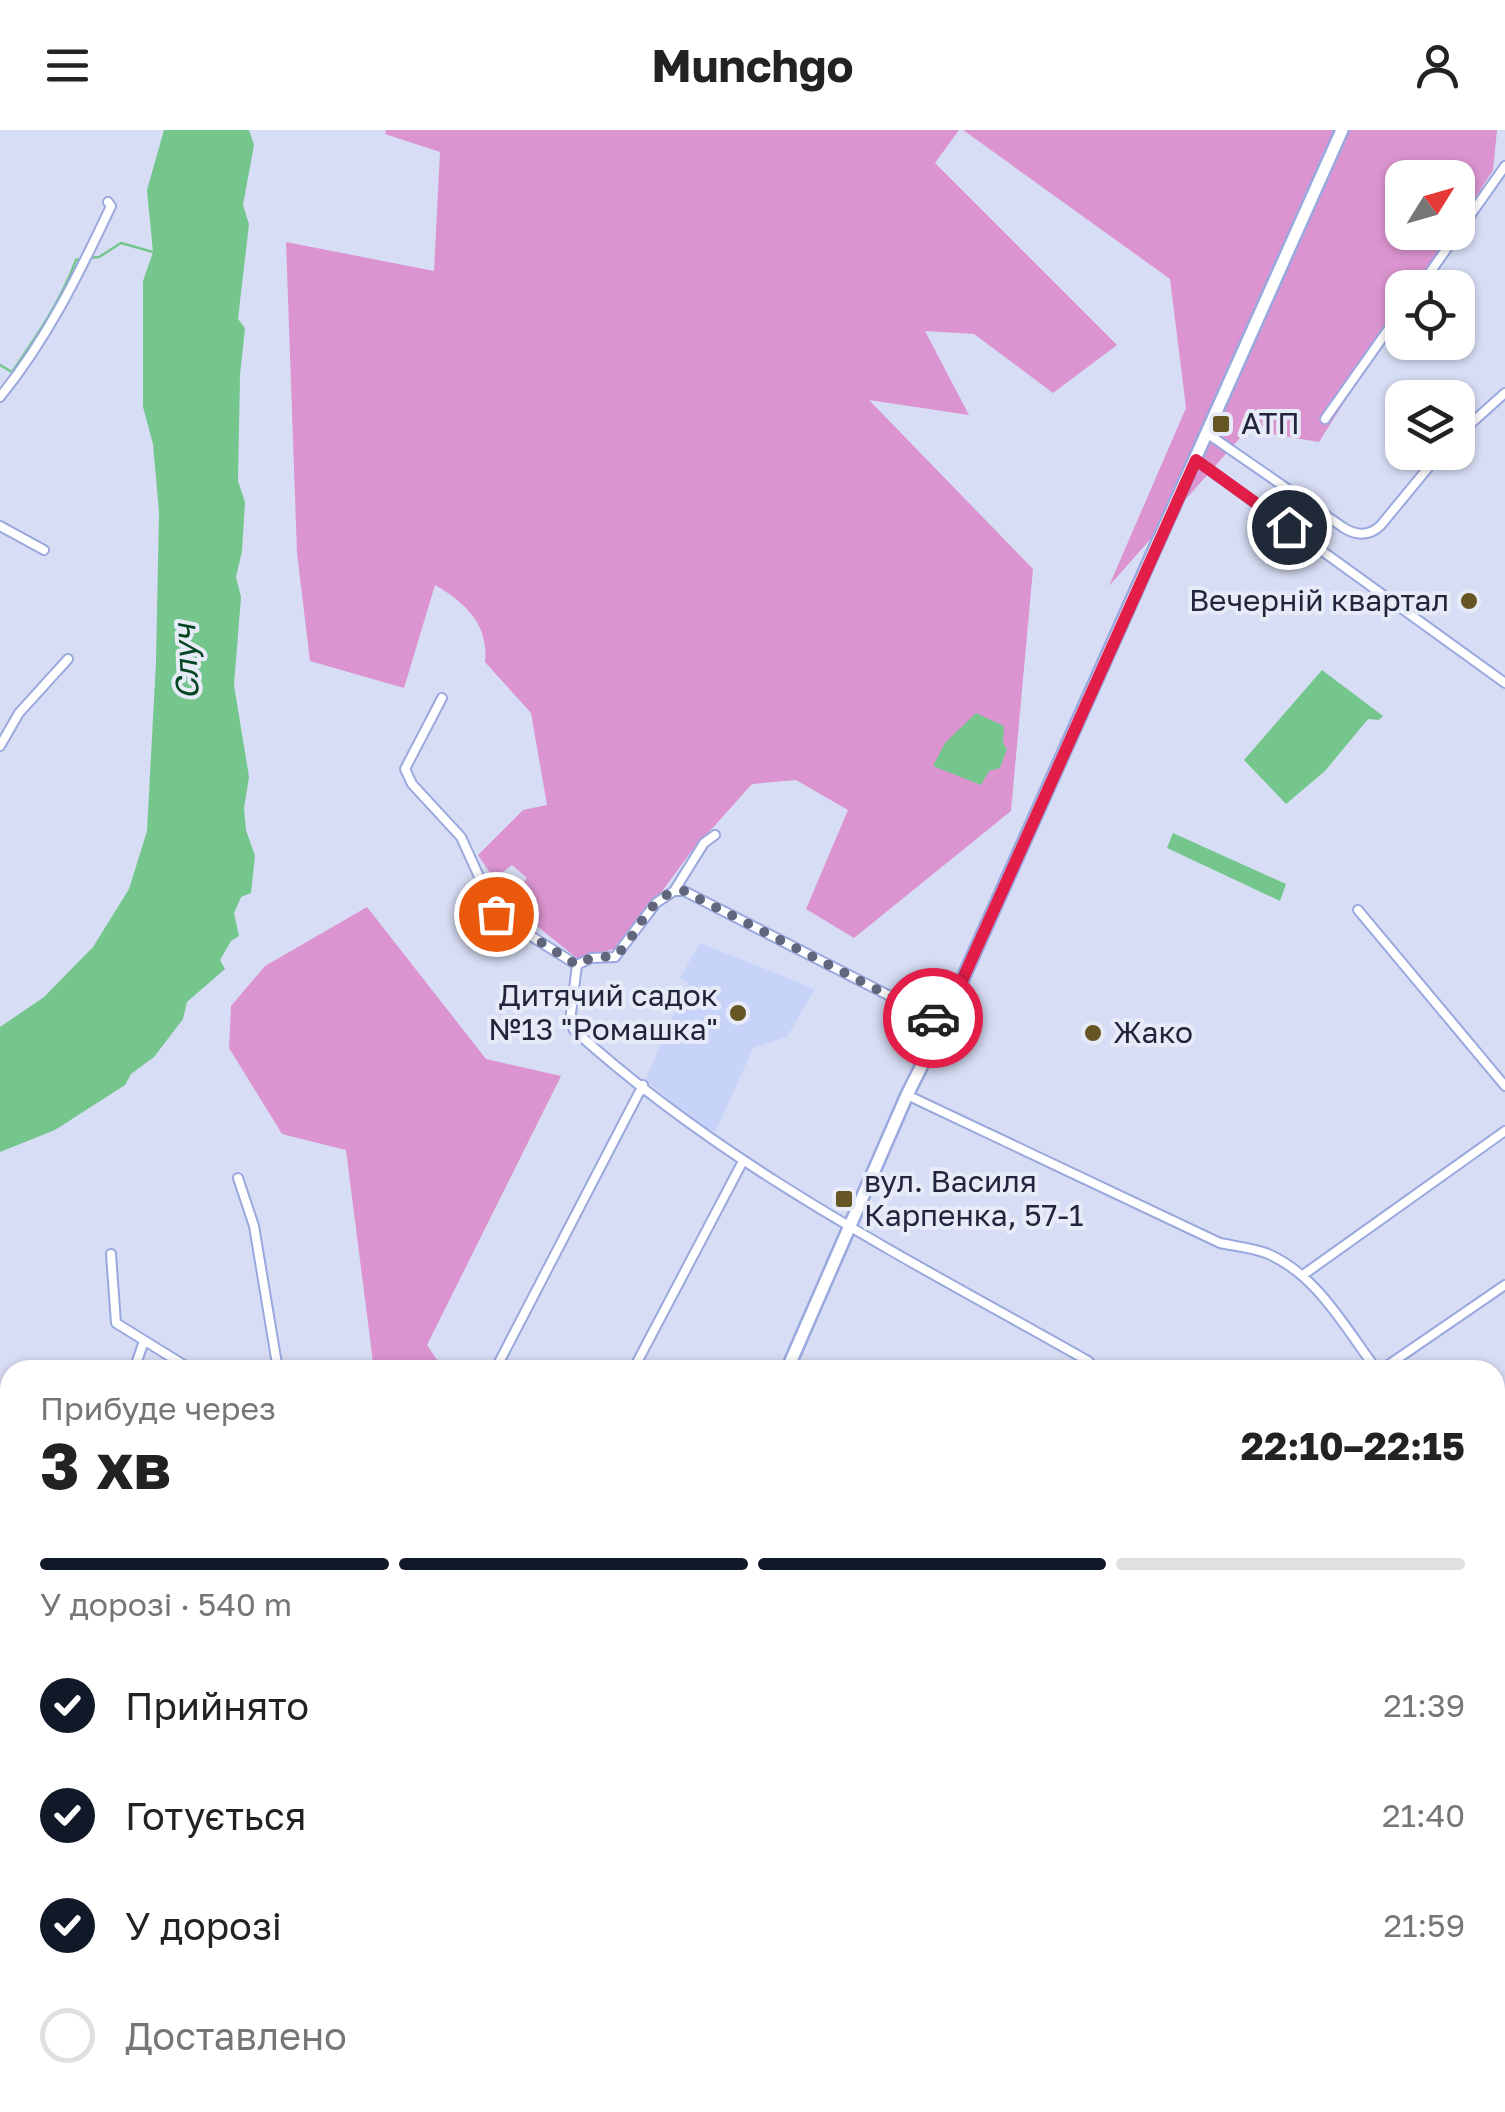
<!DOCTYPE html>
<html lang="uk">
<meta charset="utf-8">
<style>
:root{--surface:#fff;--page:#f2f2f2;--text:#222;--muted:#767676;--line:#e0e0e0;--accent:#111827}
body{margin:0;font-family:"Golos Text",sans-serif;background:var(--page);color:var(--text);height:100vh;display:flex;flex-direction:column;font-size:38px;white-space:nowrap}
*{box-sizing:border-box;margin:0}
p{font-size:32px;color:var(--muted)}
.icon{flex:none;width:55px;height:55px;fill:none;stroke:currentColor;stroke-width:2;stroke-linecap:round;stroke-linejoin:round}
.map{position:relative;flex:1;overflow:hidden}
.sheet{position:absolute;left:0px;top:1230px;width:1505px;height:752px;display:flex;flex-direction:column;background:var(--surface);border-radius:30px 30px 0 0;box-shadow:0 2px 8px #0004}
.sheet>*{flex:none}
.needle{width:65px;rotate:53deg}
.tools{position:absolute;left:1385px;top:30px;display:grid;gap:20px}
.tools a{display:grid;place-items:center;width:90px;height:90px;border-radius:20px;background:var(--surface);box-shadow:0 2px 8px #0004;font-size:50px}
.pin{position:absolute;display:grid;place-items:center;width:85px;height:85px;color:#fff;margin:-42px;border:5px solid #fff;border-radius:50%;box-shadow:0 2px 10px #0007}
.courier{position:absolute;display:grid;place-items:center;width:100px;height:100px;margin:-50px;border:8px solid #e11d48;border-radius:50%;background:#fff;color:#222;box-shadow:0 2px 12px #0007}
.headline em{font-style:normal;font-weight:700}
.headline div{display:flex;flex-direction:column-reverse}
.headline{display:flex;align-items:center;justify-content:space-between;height:170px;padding:0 40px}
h1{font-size:65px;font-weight:700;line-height:75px}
.bar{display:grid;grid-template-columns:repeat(4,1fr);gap:15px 10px;align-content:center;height:120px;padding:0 40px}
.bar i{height:12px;border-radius:8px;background:var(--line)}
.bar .on{background:var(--accent)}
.bar p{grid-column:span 4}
ol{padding:0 40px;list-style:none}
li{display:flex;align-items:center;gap:30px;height:110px}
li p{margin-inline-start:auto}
li .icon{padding:10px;border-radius:50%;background:var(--accent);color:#fff;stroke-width:4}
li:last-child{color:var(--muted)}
li i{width:55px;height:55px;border:5px solid var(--line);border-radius:50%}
header{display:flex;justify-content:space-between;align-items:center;height:130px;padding:0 40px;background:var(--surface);font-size:45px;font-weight:700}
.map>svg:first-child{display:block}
.built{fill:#c8d3f9}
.forest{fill:#db94cf}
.water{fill:#74c68d}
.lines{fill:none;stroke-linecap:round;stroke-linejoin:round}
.stream{stroke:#74c68d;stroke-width:2.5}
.street-casing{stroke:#99a8de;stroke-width:12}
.secondary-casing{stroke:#99a8de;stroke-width:16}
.street{stroke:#fff;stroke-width:8}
.secondary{stroke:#fff;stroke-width:11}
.done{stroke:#61667c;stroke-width:10;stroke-dasharray:0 18}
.route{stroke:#e11d48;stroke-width:12}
.poi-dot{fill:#655623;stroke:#e7ebf7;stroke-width:4}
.labels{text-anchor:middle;stroke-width:8;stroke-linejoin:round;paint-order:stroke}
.poi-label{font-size:30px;fill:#21263c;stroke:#e7ebf7;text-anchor:start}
.water-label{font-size:32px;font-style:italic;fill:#054622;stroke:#e7ebf7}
</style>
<header><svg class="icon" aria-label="menu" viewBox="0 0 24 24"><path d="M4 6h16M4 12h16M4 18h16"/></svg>Munchgo<svg class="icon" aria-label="person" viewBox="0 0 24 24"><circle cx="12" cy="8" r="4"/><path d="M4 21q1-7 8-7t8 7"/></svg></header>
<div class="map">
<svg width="1505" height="1982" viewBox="0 0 1505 1982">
<rect width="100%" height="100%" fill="#d7ddf4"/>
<path class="built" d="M 700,813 L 815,859 L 787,907 L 753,918 L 716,1001 L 706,1000 L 645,950 L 688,853 L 680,848 Z
M 982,1972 L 1091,1973 L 1095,1982 L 978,1982 Z"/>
<path class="forest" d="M 386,0 L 959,0 L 935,33 L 1117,215 L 1053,263 L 974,204 L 925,201 L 969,285 L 869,270 L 1033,439 L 1011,681 L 854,808 L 806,779 L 848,680 L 796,650 L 752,654 L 691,722 L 621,817 L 578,829 L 508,773 L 527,748 L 512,735 L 494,749 L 478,725 L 523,680 L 547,675 L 531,583 L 485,532 C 489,495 465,472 435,455 L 404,558 L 310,531 L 297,423 L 286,112 L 434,141 L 440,22 L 385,4 Z
M 963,0 L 1497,0 L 1493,40 L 1458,95 L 1458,48 L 1402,48 L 1402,102 L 1453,103 L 1418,157 L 1402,158 L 1402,181 L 1319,312 L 1247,300 L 1109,456 L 1186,278 L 1170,149 Z
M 367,777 L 486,929 L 561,946 L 427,1215 L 444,1240 L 374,1240 L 346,1020 L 282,1004 L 229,918 L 231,876 L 265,836 Z"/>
<path class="water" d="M 164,0 L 249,0 L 254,15 L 243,75 L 249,94 L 238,189 L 245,198 L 240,245 L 238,351 L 245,372 L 242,421 L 236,447 L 241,467 L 234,555 L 249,647 L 244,678 L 246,700 L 255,726 L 251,763 L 241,767 L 234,783 L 239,806 L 231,811 L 220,830 L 225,839 L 187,872 L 183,889 L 154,927 L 131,944 L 125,955 L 55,1000 L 0,1022 L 0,897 L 44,867 L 93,817 L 129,759 L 147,701 L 156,532 L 159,382 L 153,314 L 143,277 L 143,151 L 153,122 L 147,60 Z
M 1322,540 L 1383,586 L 1379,590 L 1368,589 L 1325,641 L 1286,674 L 1244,630 Z
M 976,583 L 1004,596 L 1003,613 L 1007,619 L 1000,638 L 989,641 L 981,655 L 933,636 L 945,613 Z
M 1173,703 L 1286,754 L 1280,771 L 1167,718 Z"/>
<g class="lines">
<path class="stream" d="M 88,128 L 99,127 L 121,113 L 153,122
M 0,235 L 12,242 C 36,207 61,171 76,130 L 80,129
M 3,1982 L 28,1972"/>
<defs>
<path id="street" d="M 1419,158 L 1505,36
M 0,267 C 47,209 79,144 111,76 L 108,72
M 1325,289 L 1402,180
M 1208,304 L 1344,398 C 1357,406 1370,406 1381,395 L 1441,322
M 1458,305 L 1505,263
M 1196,330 L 1505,553
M 0,396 L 44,420
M 442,568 L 405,639 L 412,654 L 461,707 L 496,784 L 577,835 L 570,891 L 574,900 C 727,1039 910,1130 1088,1231 L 1096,1240
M 0,616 L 19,583 L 68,529
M 715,705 L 704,713 L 674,761 L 684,761 L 943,893
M 1358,780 L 1505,956
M 577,835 L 591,828 L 615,827 L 656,773 L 674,761
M 907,965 L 1220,1113 C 1235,1116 1252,1118 1266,1123 C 1317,1144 1345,1198 1377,1240
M 238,1048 L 254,1096 L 278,1240
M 111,1124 L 116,1193 L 192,1240
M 1303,1145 L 1505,1001
M 134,1240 L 144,1211
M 495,1240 L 643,955
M 633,1240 L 743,1031
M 1381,1240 L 1505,1155
M 1495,1315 L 1505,1307
M 0,1341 L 10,1339
M 1495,1481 L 1505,1472
M 0,1527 L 10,1526
M 1495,1618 L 1505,1626
M 0,1635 L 10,1641
M 0,1661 L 10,1662
M 1495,1892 L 1505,1891
M 412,1972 L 431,1982
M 1124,1972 L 1126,1982
M 1356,1972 L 1368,1982"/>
<path id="secondary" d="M 787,1240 L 907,965 L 943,893 L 1342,0
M 701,1972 L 702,1982
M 803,1982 L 807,1972"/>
</defs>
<use href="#street" class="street-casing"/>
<use href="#secondary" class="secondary-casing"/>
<use href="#street" class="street"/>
<use href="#secondary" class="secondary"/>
</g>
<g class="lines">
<path class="done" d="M 496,784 L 577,835 L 591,828 L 615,826 C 638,808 649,760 684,761 L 933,888"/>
<path class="route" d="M 933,888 L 943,893 L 1196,330 L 1289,397"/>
</g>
<g class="poi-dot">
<rect x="1211" y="284" width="20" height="20" rx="5"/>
<circle cx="1469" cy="471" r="10"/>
<circle cx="738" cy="883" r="10"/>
<circle cx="1093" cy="903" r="10"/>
<rect x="834" y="1059" width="20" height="20" rx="5"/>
</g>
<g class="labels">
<g class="poi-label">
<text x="1241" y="304">АТП</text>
<text x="1449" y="481" text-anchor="end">Вечерній квартал</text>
<text x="718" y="876" text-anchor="end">Дитячий садок<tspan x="718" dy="34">№13 "Ромашка"</tspan></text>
<text x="1113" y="913">Жако</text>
<text x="864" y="1062">вул. Василя<tspan x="864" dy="34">Карпенка, 57-1</tspan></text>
</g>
<g class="water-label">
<text transform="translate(186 532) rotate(-93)" y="11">Случ</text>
</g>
</g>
</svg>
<div class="tools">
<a><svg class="needle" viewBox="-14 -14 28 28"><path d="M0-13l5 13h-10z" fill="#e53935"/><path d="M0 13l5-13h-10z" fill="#767676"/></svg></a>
<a><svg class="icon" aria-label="locate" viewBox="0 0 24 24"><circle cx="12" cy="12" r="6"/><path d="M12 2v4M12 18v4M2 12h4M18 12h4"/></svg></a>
<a><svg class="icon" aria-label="layers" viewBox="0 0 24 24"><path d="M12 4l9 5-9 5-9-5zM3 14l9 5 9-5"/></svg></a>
</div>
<div class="pin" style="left:496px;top:784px;background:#ea580c"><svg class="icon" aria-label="bag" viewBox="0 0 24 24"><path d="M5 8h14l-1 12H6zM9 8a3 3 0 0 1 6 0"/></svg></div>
<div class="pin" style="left:1289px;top:397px;background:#1f2937"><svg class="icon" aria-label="home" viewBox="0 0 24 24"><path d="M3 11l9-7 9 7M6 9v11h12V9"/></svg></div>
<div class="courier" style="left:933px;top:888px"><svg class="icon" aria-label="car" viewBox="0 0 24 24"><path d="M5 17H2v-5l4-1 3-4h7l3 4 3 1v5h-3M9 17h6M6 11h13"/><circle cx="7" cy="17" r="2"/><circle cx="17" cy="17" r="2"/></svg></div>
<section class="sheet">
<div class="headline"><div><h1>3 хв</h1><p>Прибуде через</p></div><em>22:10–22:15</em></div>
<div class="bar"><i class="on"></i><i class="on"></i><i class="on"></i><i></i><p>У дорозі · 540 m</p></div>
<ol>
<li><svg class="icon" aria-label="check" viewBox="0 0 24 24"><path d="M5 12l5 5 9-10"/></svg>Прийнято<p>21:39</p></li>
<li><svg class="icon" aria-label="check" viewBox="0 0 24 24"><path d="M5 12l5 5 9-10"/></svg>Готується<p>21:40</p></li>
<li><svg class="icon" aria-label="check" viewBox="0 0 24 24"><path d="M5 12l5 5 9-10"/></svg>У дорозі<p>21:59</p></li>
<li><i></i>Доставлено</li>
</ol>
</section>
</div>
